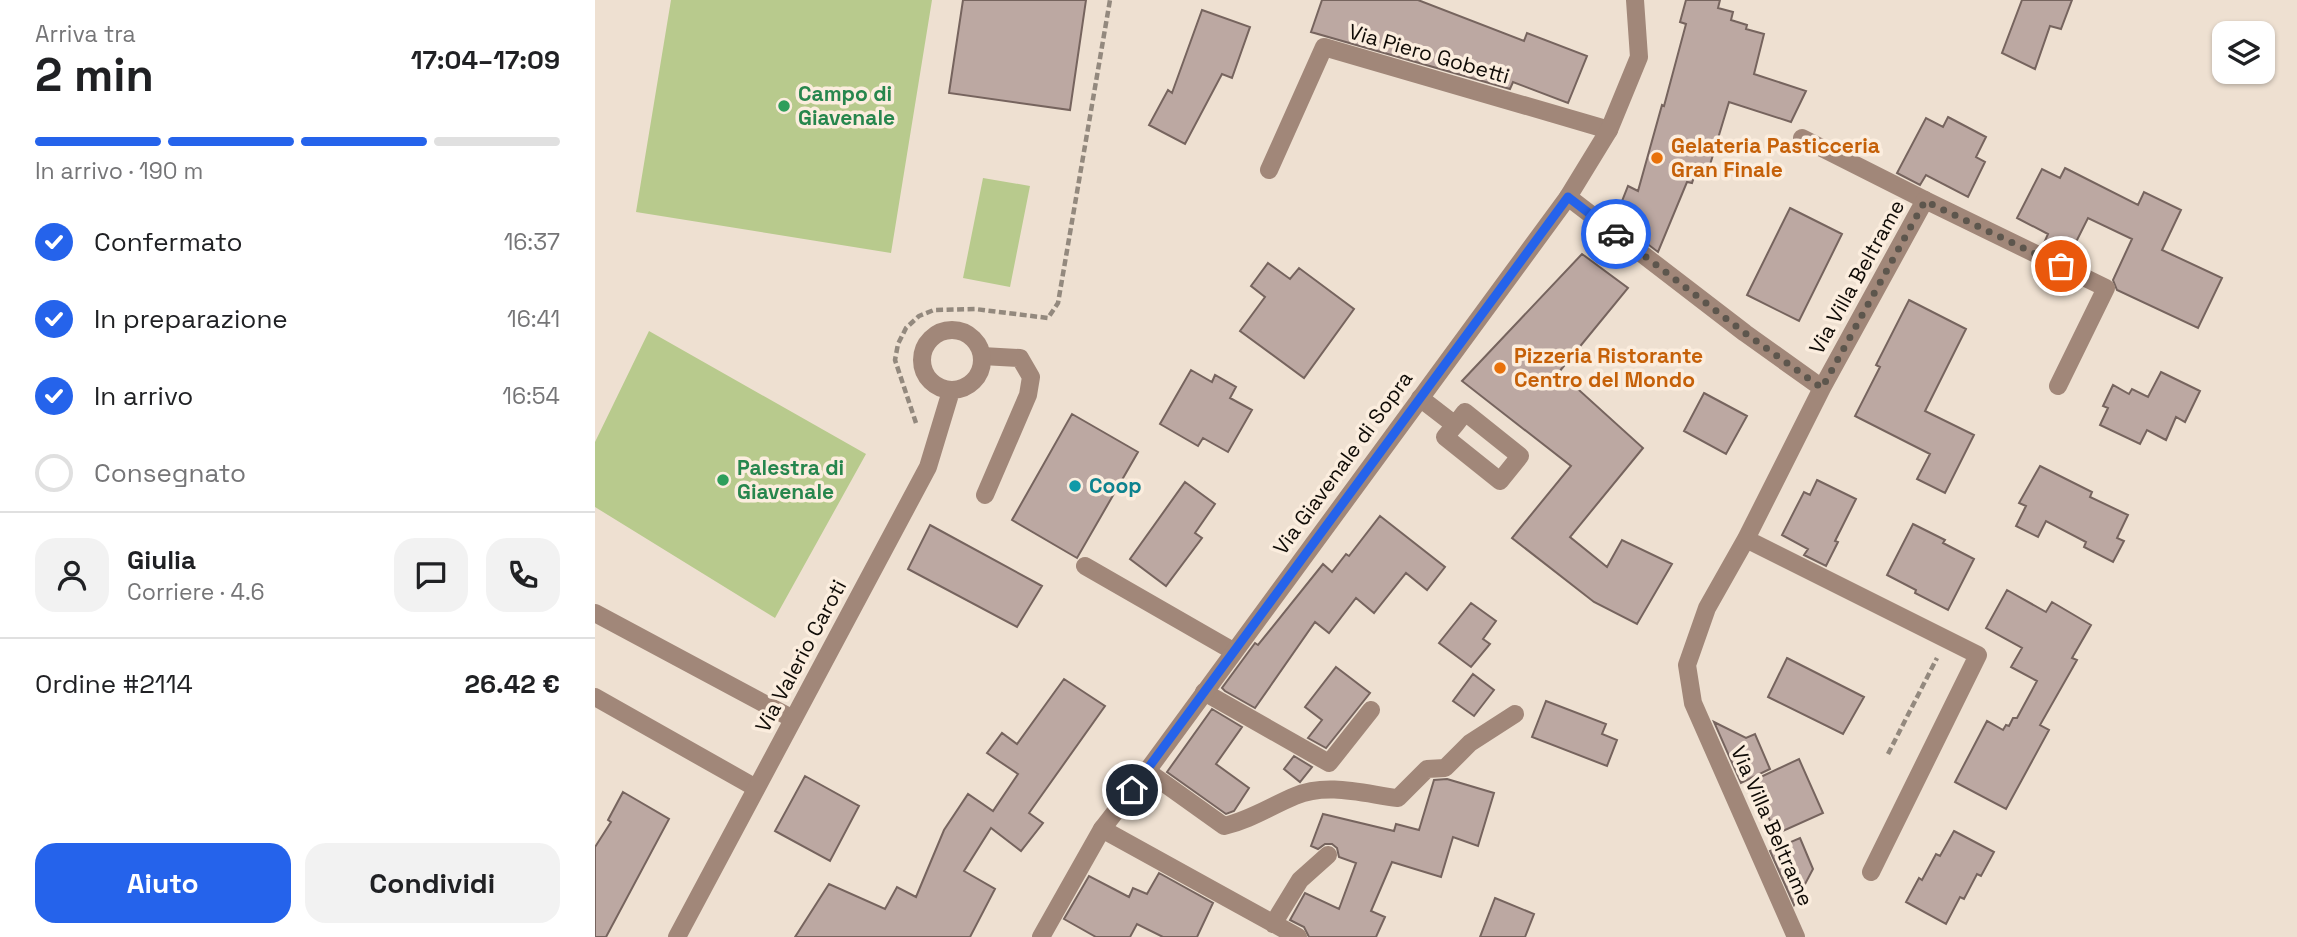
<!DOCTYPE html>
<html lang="it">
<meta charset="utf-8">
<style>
:root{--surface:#fff;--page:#f2f2f2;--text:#202124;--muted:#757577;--line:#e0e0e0;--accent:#2563eb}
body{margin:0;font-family:"Space Grotesk",sans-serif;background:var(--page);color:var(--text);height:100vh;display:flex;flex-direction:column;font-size:26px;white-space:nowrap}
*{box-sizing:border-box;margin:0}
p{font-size:23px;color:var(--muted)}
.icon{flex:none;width:38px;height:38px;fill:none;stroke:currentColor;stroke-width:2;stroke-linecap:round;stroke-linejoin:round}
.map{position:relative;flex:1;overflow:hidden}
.drawer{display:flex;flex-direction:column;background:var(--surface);width:595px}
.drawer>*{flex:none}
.fabs{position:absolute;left:1617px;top:21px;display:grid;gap:14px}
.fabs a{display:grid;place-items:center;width:63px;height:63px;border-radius:14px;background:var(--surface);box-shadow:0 2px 5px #0004;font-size:35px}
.pin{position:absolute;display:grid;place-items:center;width:60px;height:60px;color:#fff;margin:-30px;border:4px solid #fff;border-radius:50%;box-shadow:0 2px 7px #0007}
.courier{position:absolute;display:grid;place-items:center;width:70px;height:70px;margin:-35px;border:5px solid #2563eb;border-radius:50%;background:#fff;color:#222;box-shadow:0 2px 9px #0007}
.summary em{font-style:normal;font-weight:800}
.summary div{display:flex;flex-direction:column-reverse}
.summary{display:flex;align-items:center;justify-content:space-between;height:119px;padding:0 35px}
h1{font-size:46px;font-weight:800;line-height:52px}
.bar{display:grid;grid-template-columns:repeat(4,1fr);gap:10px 7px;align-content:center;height:84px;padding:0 35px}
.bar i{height:9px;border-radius:5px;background:var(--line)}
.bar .selected{background:var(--accent)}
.bar p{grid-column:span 4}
.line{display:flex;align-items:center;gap:18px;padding:0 35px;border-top:2px solid var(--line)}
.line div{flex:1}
.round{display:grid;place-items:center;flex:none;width:74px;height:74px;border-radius:21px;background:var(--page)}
ol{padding:0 35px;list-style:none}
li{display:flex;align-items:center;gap:21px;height:77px}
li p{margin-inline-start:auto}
li .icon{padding:7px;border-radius:50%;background:var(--accent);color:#fff;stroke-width:4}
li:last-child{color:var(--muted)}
li i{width:38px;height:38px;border:4px solid var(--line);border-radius:50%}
.primary-button{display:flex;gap:14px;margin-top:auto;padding:14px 35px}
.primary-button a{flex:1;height:80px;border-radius:21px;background:var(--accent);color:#fff;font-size:28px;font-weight:800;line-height:80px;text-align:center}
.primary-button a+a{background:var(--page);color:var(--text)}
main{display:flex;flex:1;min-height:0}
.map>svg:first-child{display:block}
.green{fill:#b8ca8d}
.building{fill:#bca8a2;stroke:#76645e;stroke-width:2}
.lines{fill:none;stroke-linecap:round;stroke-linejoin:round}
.path{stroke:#93897e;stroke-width:4.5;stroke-dasharray:7 3.5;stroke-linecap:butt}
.service{stroke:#a18779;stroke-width:18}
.minor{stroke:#a18779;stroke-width:18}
.tertiary{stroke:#a18779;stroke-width:18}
.done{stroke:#5d564d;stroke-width:7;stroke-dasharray:0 12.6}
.route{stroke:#2563eb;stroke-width:9}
.leisure-dot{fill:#2e9e5b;stroke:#fbedde;stroke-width:2.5}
.food-dot{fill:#e8710a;stroke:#fbedde;stroke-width:2.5}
.culture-dot{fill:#0f9aa8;stroke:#fbedde;stroke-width:2.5}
.labels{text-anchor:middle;stroke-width:7;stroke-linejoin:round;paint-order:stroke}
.street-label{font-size:21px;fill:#0f0b06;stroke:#fbedde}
.leisure-label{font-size:21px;font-weight:bold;fill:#27864d;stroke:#fbedde;text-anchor:start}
.food-label{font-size:21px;font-weight:bold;fill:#c56008;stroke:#fbedde;text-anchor:start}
.culture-label{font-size:21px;font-weight:bold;fill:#0d838f;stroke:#fbedde;text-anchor:start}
</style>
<main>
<section class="drawer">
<div class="summary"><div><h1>2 min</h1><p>Arriva tra</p></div><em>17:04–17:09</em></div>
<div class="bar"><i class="selected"></i><i class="selected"></i><i class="selected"></i><i></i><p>In arrivo · 190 m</p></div>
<ol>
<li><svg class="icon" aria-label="check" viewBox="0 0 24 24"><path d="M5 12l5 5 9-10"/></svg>Confermato<p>16:37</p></li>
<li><svg class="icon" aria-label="check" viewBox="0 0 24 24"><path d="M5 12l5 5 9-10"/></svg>In preparazione<p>16:41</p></li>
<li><svg class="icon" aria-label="check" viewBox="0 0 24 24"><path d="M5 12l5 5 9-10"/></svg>In arrivo<p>16:54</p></li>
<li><i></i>Consegnato</li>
</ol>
<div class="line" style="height:126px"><a class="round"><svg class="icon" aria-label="person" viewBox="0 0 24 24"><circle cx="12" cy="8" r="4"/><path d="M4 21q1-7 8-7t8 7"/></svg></a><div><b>Giulia</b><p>Corriere · 4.6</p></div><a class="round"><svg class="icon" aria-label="chat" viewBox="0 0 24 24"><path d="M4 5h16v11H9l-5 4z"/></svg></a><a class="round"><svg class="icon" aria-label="phone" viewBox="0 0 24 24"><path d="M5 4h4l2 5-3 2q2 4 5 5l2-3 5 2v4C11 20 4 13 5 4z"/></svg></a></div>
<div class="line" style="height:91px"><div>Ordine #2114</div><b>26.42 €</b></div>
<div class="primary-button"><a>Aiuto</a><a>Condividi</a></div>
</section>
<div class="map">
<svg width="1702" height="937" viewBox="0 0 1702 937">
<rect width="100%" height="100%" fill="#eee0d1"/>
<path class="green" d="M 76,0 L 337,0 L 296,253 L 41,212 Z
M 388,178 L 435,186 L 415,287 L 368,278 Z
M 54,331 L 271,454 L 180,618 L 0,507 L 0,442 Z"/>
<path class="building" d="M 368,0 L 491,0 L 475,110 L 354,93 Z
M 727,0 L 823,0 L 929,41 L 932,33 L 992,56 L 973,103 L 918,82 L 915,89 L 716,32 Z
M 1091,0 L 1125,0 L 1123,8 L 1138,12 L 1136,20 L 1152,25 L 1151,29 L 1169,34 L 1159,74 L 1211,91 L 1196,122 L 1134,102 L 1111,178 L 1100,174 L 1097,183 L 1092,182 L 1063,252 L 1020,219 L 1033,186 L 1043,191 L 1067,105 L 1069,106 L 1091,24 L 1085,22 Z
M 1427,0 L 1477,0 L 1466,29 L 1455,26 L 1440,69 L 1407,53 Z
M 607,10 L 655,27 L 637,78 L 627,74 L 590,144 L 554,125 L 573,90 L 577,93 Z
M 1353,117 L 1391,137 L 1381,157 L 1390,162 L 1373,197 L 1331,175 L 1325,185 L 1302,173 L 1331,118 L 1348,127 Z
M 1470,168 L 1543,205 L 1549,192 L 1586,210 L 1567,250 L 1627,278 L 1603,328 L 1522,290 L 1518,280 L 1537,239 L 1493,218 L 1474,256 L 1449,243 L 1453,234 L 1422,218 L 1447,169 L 1465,178 Z
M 1195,208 L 1247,234 L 1204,321 L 1152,295 Z
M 987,254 L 1033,288 L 964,372 L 1048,448 L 975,537 L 1012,567 L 1027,540 L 1077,564 L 1042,624 L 999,602 L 917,538 L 976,466 L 867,381 Z
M 673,263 L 695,279 L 704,268 L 759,309 L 709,378 L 645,331 L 670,297 L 656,286 Z
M 1314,300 L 1371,329 L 1330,411 L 1379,435 L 1350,493 L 1322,479 L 1335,454 L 1260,416 L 1285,367 L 1281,365 Z
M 596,370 L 617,382 L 620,375 L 641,387 L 635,398 L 657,410 L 633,452 L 608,438 L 603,446 L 565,424 Z
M 1566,372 L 1605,391 L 1590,422 L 1581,417 L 1571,440 L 1552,430 L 1545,444 L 1505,425 L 1513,408 L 1508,406 L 1518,385 L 1534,394 L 1537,389 L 1553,397 Z
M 1109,393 L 1152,416 L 1131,454 L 1089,431 Z
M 477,414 L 543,452 L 482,558 L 417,520 Z
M 1445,466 L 1497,492 L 1495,497 L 1533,515 L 1522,538 L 1529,541 L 1518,562 L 1489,547 L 1491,542 L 1451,521 L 1443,537 L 1421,526 L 1431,506 L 1424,503 Z
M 1222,480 L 1261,499 L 1240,541 L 1243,542 L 1231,566 L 1209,555 L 1213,549 L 1187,535 L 1209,492 L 1215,495 Z
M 590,482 L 620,504 L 600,533 L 607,538 L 571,586 L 535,559 Z
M 785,516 L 850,567 L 832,590 L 811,573 L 779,613 L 761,598 L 734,633 L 720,622 L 660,708 L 630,691 L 627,688 L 660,643 L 663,645 L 728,564 L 737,572 L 751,554 L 754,556 Z
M 1318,524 L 1350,540 L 1348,543 L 1379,559 L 1353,610 L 1320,593 L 1321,590 L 1292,575 Z
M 335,525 L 447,586 L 422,627 L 313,569 Z
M 1412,590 L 1451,612 L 1457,602 L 1496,625 L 1477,658 L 1482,660 L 1445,725 L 1454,730 L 1411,809 L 1360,782 L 1392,721 L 1408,730 L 1411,725 L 1414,726 L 1418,718 L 1422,718 L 1442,681 L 1416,667 L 1427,648 L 1391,628 Z
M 876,603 L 901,621 L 888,639 L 895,644 L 876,667 L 844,643 Z
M 1192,658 L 1269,697 L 1248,734 L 1173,697 Z
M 741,667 L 775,693 L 731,748 L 713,738 L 727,720 L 710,707 Z
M 878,674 L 899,690 L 879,716 L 858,701 Z
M 469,679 L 510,706 L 434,813 L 448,823 L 426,851 L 396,828 L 369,871 L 400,889 L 375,937 L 200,937 L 234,884 L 290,909 L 302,887 L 321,897 L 349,830 L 373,794 L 398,811 L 423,774 L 392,753 L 407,733 L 422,744 Z
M 951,701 L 1011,724 L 1007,734 L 1022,740 L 1012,766 L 937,737 Z
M 617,709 L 647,727 L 621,764 L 654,788 L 639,811 L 631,814 L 572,772 Z
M 1119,722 L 1151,738 L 1160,734 L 1175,769 L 1146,783 Z
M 699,756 L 717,767 L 705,782 L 689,769 Z
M 1204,759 L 1228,813 L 1181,834 L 1157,781 Z
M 210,776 L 264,806 L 235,861 L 180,831 Z
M 852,779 L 899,793 L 883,846 L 858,837 L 846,877 L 797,862 L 776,911 L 790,917 L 781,937 L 714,937 L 709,927 L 695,920 L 710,893 L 744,909 L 761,863 L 744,857 L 742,848 L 737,844 L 730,844 L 723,849 L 716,846 L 728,814 L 799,831 L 801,824 L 824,830 L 839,780 Z
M 28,792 L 74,819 L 11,937 L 0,937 L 0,847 L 16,822 L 13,820 Z
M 1359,831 L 1399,852 L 1386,876 L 1382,874 L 1369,899 L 1365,897 L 1351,924 L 1311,902 L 1324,878 L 1327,880 L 1341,854 L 1345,856 Z
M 1205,838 L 1218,869 L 1199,905 L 1175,851 Z
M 564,873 L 618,903 L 602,937 L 568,937 L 542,924 L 535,937 L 501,937 L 469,919 L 494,876 L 534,897 L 538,888 L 552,894 Z
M 900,898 L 939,914 L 930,937 L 885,937 Z"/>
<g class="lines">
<path class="path" d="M 321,423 L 300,360 L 303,344 L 311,328 L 324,316 L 339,310 L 380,309 L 453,318 L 463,303 L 515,0
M 1293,754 L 1342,658"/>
<path class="service" d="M 1207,138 L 1330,200
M 387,356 L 425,358 L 436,377 L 433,395 L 390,495
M 825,398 L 860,425 L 850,437 L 905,481 L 925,456 L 870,412 L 860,425
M 0,613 L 198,719
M 0,697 L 161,788"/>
<path class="minor" d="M 674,170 L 729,47 L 1014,130
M 973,197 L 1150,333 L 1227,388
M327 360a30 30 0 1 1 60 0a30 30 0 1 1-60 0Z
M 1151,539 L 1383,655 L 1276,872
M 490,566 L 638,651
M 609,692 L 734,763 L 776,710
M 552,771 L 629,826 C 655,820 676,806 700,796 C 732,782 770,794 803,798 L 832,769 L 850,768 L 875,743 L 920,714
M 507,829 L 703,937
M 678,924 L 705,880 L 733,855
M 82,937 L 333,467 L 356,391
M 1201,937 L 1098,703 L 1092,665 L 1112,608 L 1151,539 L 1227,388 L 1330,200 L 1511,288 L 1463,386"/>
<path class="tertiary" d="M 446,937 L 507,829 L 552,771 L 973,197 L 1014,130 L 1044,57 L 1040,0"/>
</g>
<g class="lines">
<path class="done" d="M 1021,234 L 1150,333 L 1227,388 L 1330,201 L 1466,266"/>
<path class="route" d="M 537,790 L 973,197 L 1021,234"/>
</g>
<g class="leisure-dot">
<circle cx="189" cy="106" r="7"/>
<circle cx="128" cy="480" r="7"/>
</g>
<g class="food-dot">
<circle cx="1062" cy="158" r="7"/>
<circle cx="905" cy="368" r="7"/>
</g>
<circle class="culture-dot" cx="480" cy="486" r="7"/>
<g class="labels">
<g class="street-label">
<text transform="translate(834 54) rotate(16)" y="7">Via Piero Gobetti</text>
<text transform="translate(1262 277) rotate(-61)" y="7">Via Villa Beltrame</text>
<text transform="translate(748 463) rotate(-54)" y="7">Via Giavenale di Sopra</text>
<text transform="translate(206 656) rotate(-62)" y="7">Via Valerio Caroti</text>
<text transform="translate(1177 826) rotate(66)" y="7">Via Villa Beltrame</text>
</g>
<g class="leisure-label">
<text x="203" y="101">Campo di<tspan x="203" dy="24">Giavenale</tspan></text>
<text x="142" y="475">Palestra di<tspan x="142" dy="24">Giavenale</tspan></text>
</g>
<g class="food-label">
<text x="1076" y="153">Gelateria Pasticceria<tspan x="1076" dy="24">Gran Finale</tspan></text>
<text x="919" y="363">Pizzeria Ristorante<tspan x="919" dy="24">Centro del Mondo</tspan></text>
</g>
<g class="culture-label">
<text x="494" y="493">Coop</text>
</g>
</g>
</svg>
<div class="fabs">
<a><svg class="icon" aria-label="layers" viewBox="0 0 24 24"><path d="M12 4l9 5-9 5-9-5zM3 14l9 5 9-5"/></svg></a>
</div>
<div class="pin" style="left:1466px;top:266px;background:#ea580c"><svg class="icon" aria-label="bag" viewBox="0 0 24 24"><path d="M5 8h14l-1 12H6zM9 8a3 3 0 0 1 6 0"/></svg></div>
<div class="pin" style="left:537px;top:790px;background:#1f2937"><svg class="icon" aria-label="home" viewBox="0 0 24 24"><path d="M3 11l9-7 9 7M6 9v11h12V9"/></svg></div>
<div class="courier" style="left:1021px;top:234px"><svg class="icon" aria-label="car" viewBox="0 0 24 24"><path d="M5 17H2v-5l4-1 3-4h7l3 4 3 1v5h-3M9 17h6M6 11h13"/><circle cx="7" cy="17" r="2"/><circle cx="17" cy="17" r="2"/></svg></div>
</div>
</main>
